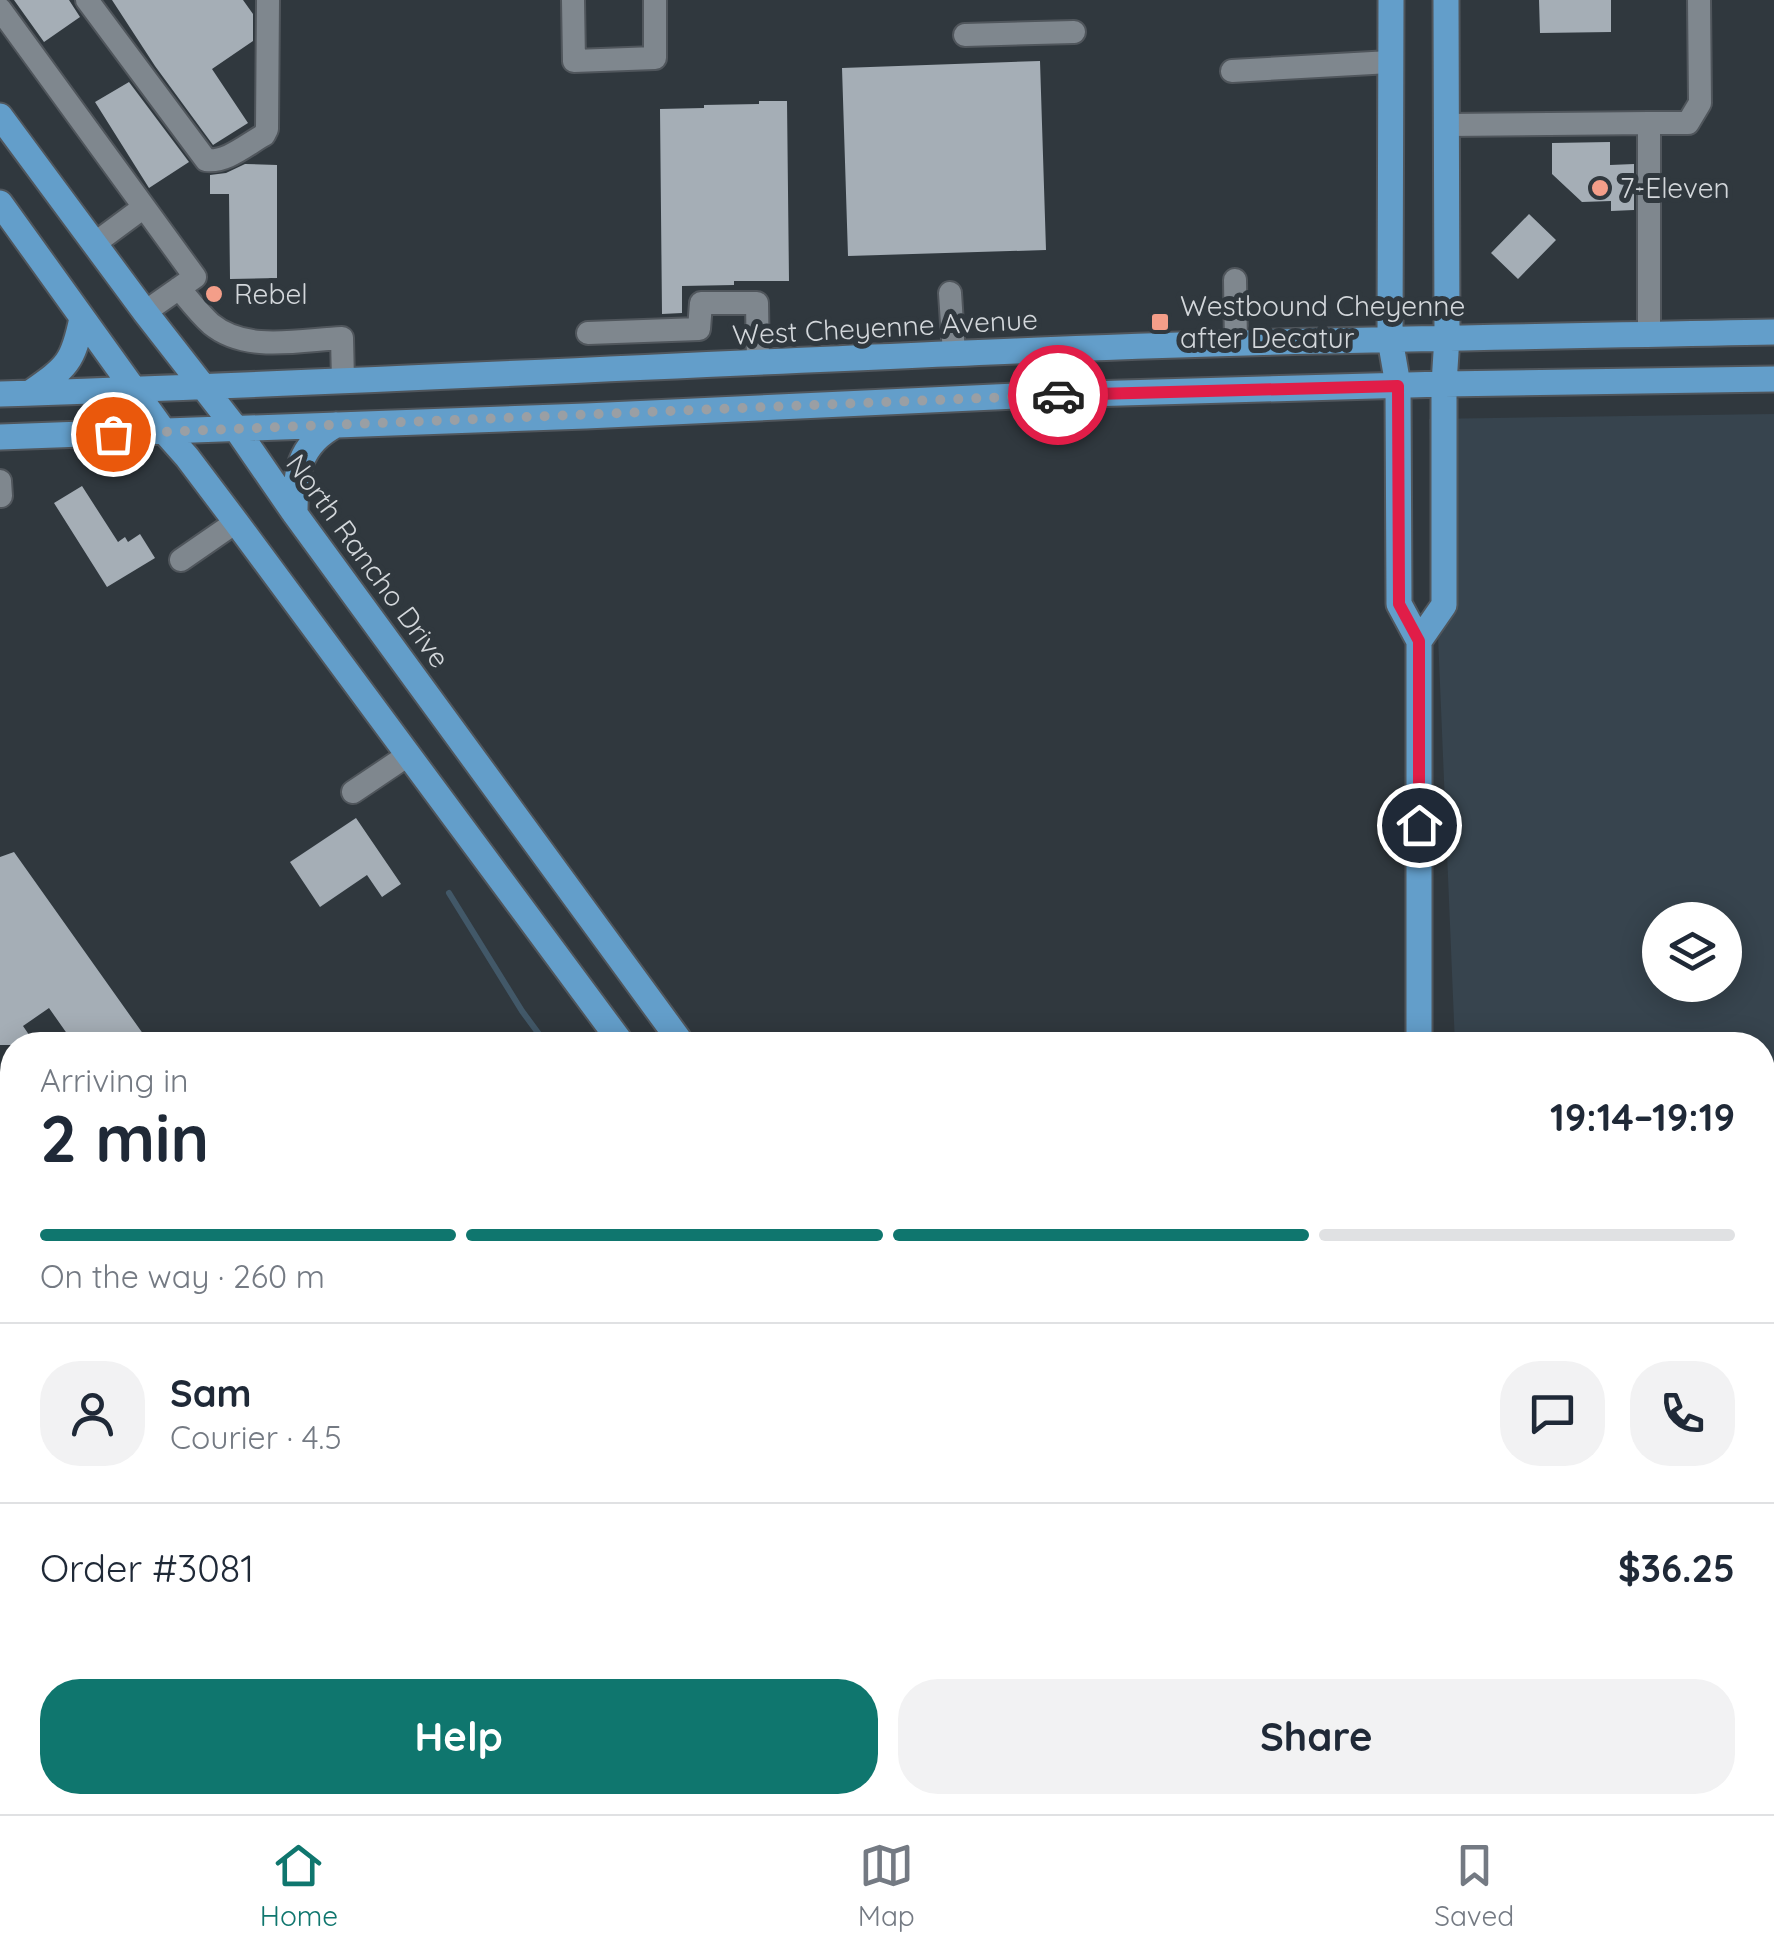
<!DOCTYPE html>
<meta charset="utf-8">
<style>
:root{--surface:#fff;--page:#f2f2f3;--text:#1f2937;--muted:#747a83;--line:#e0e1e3;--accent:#0f766e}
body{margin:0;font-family:Quicksand,sans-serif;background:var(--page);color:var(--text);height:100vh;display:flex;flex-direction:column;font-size:38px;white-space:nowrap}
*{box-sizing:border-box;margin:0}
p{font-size:32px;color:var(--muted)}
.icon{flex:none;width:55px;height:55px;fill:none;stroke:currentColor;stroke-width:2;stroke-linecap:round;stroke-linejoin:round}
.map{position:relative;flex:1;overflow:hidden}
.sheet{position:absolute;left:0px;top:1032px;width:1775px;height:782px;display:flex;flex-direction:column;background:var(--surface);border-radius:40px 40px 0 0;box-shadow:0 5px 25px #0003}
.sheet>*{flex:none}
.fabs{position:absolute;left:1642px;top:902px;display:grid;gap:20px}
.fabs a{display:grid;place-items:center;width:100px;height:100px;border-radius:50%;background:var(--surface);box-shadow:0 5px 25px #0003;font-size:50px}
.pin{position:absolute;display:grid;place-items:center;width:85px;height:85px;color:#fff;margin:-42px;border:5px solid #fff;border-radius:50%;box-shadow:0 2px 10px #0007}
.courier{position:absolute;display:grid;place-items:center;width:100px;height:100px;margin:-50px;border:8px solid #e11d48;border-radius:50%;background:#fff;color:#222;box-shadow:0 2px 12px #0007}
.summary em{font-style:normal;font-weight:800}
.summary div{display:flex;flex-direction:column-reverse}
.summary{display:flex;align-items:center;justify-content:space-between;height:170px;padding:0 40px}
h1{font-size:65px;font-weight:800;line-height:75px}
.bar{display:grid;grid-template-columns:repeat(4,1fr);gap:15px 10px;align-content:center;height:120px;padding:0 40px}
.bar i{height:12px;border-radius:8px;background:var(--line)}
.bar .selected{background:var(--accent)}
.bar p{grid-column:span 4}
.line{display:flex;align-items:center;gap:25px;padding:0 40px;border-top:2px solid var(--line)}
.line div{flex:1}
.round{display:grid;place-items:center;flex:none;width:105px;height:105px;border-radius:40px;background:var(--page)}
.button{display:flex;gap:20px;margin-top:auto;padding:20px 40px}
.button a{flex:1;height:115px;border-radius:40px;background:var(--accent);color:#fff;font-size:40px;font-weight:800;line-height:115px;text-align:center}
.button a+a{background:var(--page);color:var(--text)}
.tab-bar{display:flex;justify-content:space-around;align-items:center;height:140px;border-top:2px solid var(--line);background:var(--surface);font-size:28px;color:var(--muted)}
.tab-bar a{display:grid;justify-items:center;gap:5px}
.tab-bar .selected{color:var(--accent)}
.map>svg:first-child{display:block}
.built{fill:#37444e;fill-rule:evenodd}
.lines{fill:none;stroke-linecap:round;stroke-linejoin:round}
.stream{stroke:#425868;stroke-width:6}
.building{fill:#a5aeb6}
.minor-casing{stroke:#50565c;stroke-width:26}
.major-casing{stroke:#50565c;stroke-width:29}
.path{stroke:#81878c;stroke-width:4;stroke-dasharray:8 5;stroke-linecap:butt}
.minor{stroke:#7f878e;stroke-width:22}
.major{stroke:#639eca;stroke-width:25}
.done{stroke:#9a9fa4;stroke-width:10;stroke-dasharray:0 18}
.route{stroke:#e11d48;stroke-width:12}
.poi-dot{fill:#f49e89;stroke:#30383e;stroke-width:4}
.labels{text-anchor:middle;stroke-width:10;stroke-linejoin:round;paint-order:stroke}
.poi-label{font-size:28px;fill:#d3d7db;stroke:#30383e;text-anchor:start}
.street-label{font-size:28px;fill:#d3d7db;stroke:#30383e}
</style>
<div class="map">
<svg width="1774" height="1814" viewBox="0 0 1774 1814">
<rect width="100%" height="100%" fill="#30383e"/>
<path class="built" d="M 1774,414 L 1774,1814 L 1306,1814 L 1298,1803 L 1762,1802 L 1762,1045 L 1455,1045 L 1429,419 ZM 1660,920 L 1725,920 L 1725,985 L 1660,985 Z"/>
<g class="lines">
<path class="stream" d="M 449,893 L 522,1011 L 547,1045
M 1131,1802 L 1140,1814"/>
</g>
<path class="building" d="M 14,0 L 69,0 L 80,17 L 44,42 Z
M 112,0 L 243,0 L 253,14 L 253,41 L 212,69 L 248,123 L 213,145 L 155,66 Z
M 1539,0 L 1611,0 L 1611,32 L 1540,33 Z
M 1040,61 L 1046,250 L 848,256 L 842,68 Z
M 129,82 L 189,162 L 149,188 L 95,102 Z
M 759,101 L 787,101 L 789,281 L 734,281 L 734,285 L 682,286 L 682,313 L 662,314 L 660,109 L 704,108 L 704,105 L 759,104 Z
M 1610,142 L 1610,165 L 1634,164 L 1634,210 L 1611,211 L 1611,201 L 1582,202 L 1552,174 L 1552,143 Z
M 245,164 L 277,165 L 277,278 L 230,279 L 229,194 L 210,194 L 210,175 L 226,173 Z
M 1529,214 L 1556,240 L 1518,279 L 1491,253 Z
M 82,486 L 118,542 L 125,537 L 128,542 L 140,534 L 155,558 L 107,587 L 54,503 Z
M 356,818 L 401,884 L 382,897 L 367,875 L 320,907 L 290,862 Z
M 14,852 L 151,1045 L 75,1045 L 49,1008 L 23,1026 L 36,1045 L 0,1045 L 0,857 Z"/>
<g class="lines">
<defs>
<path id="minor" d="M 87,0 L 206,160 C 226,163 246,145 264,135 L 267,129 L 268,0
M 573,0 L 574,61 L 655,58 L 655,0
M 0,9 L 195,277 L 145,312
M 965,35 L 1074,32
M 1232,71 L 1390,62
M 1649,123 L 1688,123 L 1700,103 L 1699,0
M 1447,125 L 1649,123 L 1649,334
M 94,244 L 144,207
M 1235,280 L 1236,344
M 179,288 C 189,300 199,313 211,324 C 246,353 300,340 342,338 L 343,381
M 950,293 L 954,354
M 588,333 L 699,329 L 701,303 L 757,303 L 758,363
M 0,481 L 1,496
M 181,560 L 236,522
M 353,792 L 408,755
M 0,1114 L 12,1131
M 0,1218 L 12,1235
M 0,1575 L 12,1575
M 0,1719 L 12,1719
M 1056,1802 L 1064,1814
M 623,1814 L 623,1802
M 758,1814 L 758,1802
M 989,1814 L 992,1802"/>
<path id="major" d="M 1391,0 L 1390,339 L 1398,385 L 1399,604 L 1419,641 L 1419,1045
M 0,116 L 145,312 L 237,430 L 295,514 L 683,1045
M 0,203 L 163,430 L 187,457 L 236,522 L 623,1045
M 30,393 C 67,367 73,363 82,318
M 0,394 C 339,383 677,365 1016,351 C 1268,340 1521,337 1774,332
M 0,437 L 586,416 L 1016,396 L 1444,384 L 1774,379
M 295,514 C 295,474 298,445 336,425
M 1419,641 L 1444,605 L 1444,384 L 1447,337 L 1446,0
M 1185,1802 L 1194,1814
M 1248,1802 L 1257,1814
M 1273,1802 L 1277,1814"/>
</defs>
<use href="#minor" class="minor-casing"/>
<use href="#major" class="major-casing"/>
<path class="path" d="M 0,1287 L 12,1304"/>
<use href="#minor" class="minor"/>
<use href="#major" class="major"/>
</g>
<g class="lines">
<path class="done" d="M 113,434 L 1058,395"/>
<path class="route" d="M 1058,395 L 1398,386 L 1399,604 L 1419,641 L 1419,825"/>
</g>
<g class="poi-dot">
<circle cx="1600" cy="188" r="10"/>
<circle cx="214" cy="294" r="10"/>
<rect x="1150" y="312" width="20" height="20" rx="5"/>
</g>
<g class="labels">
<g class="poi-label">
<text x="1620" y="198">7-Eleven</text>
<text x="234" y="304">Rebel</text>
<text x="1180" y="316">Westbound Cheyenne<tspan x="1180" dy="32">after Decatur</tspan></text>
</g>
<g class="street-label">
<text transform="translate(885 327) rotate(-3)" y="10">West Cheyenne Avenue</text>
<text transform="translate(368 561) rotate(54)" y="10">North Rancho Drive</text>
</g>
</g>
</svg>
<div class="fabs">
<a><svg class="icon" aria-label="layers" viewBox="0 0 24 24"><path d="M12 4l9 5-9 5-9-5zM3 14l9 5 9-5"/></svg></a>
</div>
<div class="pin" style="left:113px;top:434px;background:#ea580c"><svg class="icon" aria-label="bag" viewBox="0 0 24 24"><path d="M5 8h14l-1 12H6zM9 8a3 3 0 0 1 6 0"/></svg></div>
<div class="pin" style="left:1419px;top:825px;background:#1f2937"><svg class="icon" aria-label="home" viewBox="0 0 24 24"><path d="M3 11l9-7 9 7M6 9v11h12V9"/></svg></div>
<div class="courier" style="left:1058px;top:395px"><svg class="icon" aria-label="car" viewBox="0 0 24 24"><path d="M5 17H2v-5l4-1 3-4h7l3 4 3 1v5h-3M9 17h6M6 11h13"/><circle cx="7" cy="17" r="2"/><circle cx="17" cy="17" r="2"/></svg></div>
<section class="sheet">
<div class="summary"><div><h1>2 min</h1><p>Arriving in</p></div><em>19:14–19:19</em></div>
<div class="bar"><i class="selected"></i><i class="selected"></i><i class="selected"></i><i></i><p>On the way · 260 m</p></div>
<div class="line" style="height:180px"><a class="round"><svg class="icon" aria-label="person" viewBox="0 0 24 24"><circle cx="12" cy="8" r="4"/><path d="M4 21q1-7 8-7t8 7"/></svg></a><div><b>Sam</b><p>Courier · 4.5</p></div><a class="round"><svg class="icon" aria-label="chat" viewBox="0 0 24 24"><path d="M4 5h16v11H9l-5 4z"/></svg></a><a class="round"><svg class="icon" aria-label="phone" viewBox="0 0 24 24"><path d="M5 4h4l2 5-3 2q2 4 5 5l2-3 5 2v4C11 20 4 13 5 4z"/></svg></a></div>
<div class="line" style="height:130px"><div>Order #3081</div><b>$36.25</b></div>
<div class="button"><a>Help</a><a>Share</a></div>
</section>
</div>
<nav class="tab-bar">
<a class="selected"><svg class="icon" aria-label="home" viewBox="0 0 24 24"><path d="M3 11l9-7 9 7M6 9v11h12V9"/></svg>Home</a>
<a><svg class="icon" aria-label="map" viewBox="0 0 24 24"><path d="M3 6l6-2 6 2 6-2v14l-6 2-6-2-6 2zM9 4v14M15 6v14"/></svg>Map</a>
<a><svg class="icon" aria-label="saved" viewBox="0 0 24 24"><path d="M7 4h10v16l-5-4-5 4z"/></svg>Saved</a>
</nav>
